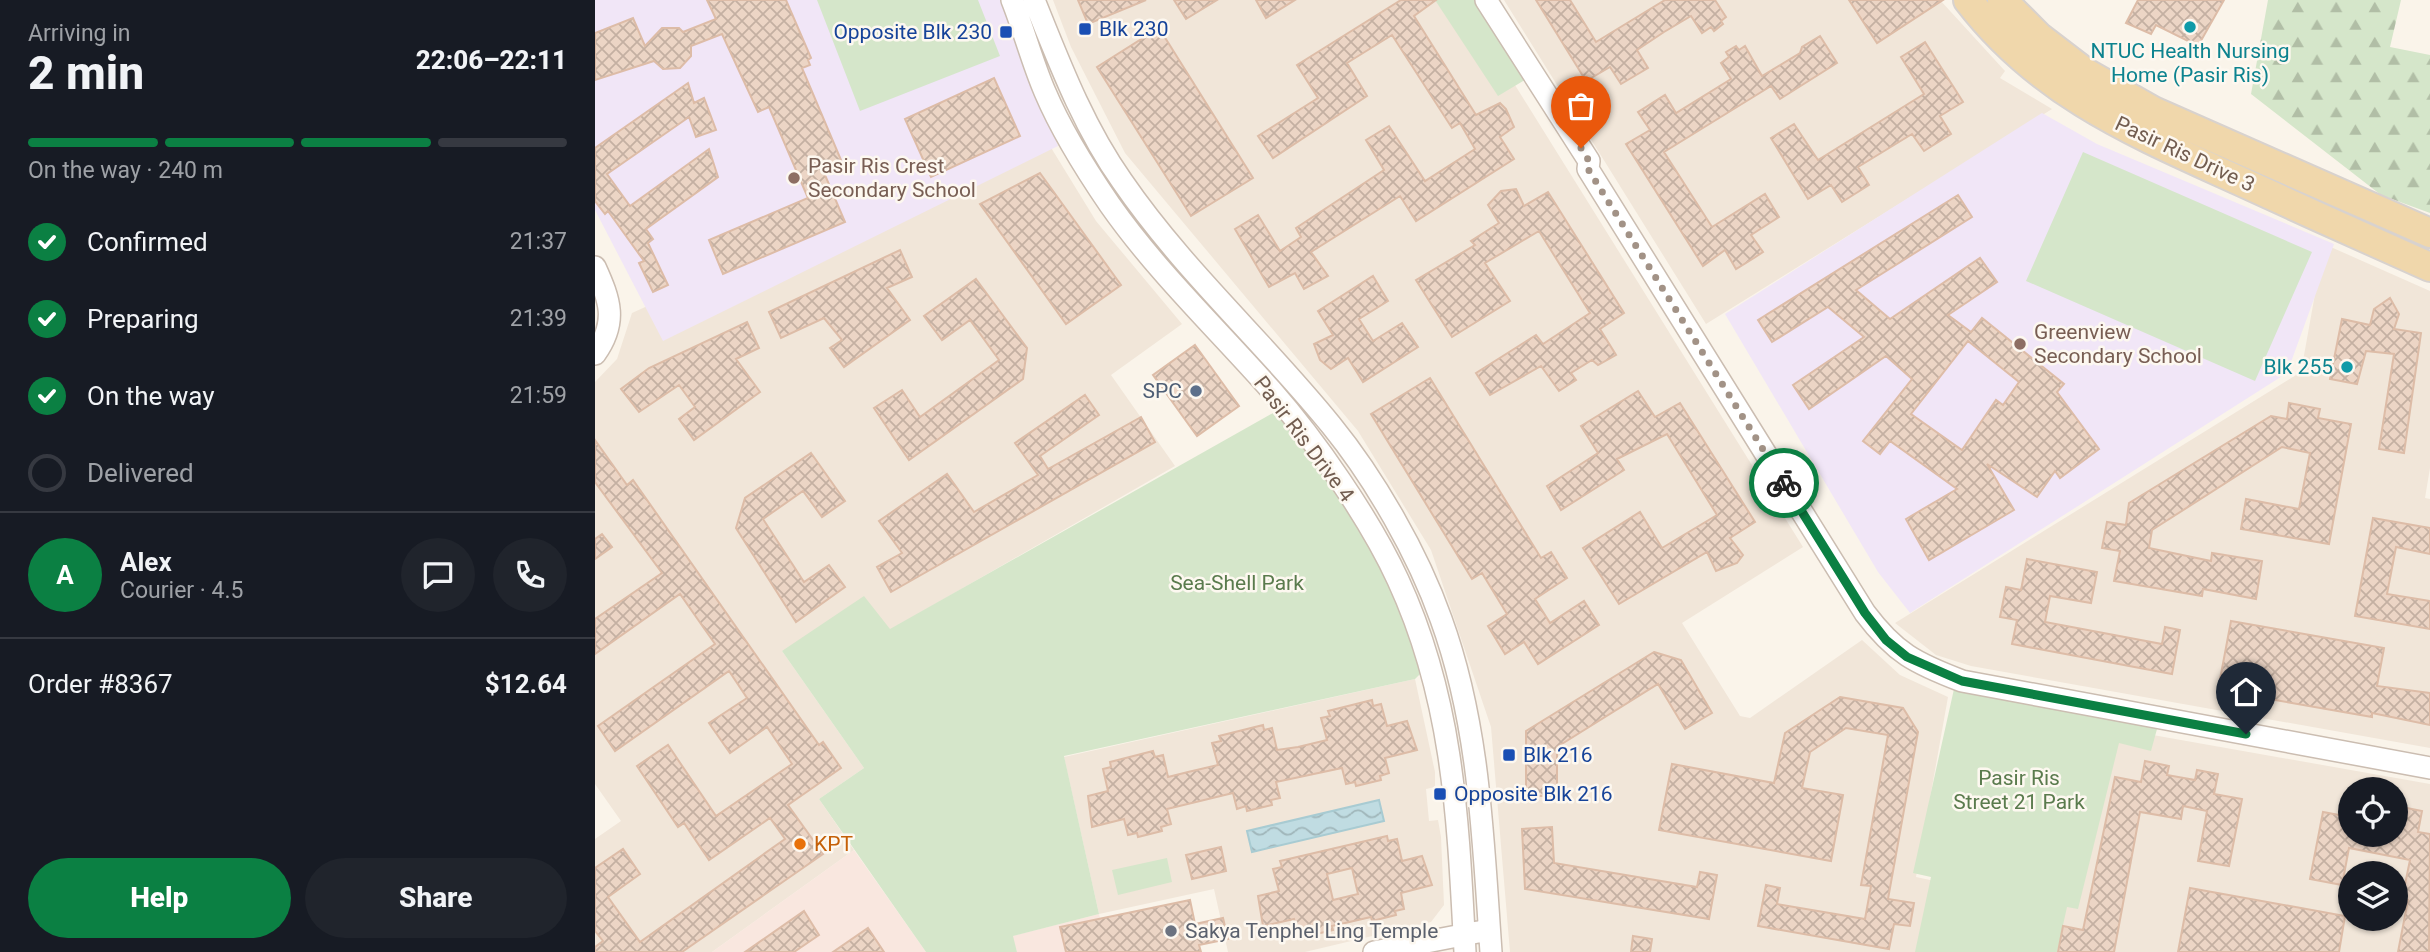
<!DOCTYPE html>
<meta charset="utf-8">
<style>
:root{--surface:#171b24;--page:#20242c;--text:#f1f3f6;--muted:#9ea1a6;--line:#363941;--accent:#0b8043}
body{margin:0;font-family:Roboto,sans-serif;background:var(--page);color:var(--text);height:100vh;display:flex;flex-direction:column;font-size:26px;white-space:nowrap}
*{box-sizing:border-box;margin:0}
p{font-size:23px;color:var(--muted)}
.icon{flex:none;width:38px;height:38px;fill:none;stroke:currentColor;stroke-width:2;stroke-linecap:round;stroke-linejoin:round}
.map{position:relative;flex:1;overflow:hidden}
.drawer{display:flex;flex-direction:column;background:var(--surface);width:595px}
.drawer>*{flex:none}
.fabs{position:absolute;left:1743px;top:777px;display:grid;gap:14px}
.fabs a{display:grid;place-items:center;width:70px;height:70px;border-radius:50%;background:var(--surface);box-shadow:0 2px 5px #0004;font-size:35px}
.pin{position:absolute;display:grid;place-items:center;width:60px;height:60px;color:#fff;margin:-72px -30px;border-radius:50% 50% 50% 0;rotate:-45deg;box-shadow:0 0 7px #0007}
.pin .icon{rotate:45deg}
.courier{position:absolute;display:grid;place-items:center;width:70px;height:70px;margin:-35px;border:5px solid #0b8043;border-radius:50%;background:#fff;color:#222;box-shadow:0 2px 9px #0007}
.overview em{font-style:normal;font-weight:800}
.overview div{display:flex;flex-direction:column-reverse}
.overview{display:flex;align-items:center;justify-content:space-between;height:119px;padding:0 28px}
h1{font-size:46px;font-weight:800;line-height:52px}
.bar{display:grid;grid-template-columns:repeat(4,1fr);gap:10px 7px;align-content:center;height:84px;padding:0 28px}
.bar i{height:9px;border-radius:5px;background:var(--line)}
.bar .selected{background:var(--accent)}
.bar p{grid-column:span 4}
.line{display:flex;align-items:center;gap:18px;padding:0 28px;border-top:2px solid var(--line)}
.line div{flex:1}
.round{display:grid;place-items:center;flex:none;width:74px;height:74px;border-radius:37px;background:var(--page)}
ol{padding:0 28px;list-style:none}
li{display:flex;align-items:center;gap:21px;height:77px}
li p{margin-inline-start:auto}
li .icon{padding:7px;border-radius:50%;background:var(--accent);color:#fff;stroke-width:4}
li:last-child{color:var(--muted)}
li i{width:38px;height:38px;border:4px solid var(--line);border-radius:50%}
.button{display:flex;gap:14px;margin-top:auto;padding:14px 28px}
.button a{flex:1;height:80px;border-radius:42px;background:var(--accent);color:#fff;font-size:28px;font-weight:800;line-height:80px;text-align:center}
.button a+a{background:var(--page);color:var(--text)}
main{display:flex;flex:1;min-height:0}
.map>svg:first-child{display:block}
.residential{fill:#f1e6d9;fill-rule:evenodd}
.commercial{fill:#f9e7df}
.education{fill:#f1e6f7}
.forest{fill:url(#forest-firs)}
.park{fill:#d5e6ca}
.water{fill:url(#water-waves);stroke:#a8cbd2;stroke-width:2}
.building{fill:url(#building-cross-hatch);stroke:#ddbca7;stroke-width:2;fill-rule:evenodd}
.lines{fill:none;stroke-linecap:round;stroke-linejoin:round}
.minor-casing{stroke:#cbbdb1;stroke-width:24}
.major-casing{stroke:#d8d2ce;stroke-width:32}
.minor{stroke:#fff;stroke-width:21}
.major{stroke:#f0d7ab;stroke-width:28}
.done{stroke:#a29286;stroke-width:7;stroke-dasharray:0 12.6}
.route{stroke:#0b8043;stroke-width:9}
.culture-dot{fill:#0f9aa8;stroke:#fdf8f0;stroke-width:2.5}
.transit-dot{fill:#1a4fb4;stroke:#fdf8f0;stroke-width:2.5}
.education-dot{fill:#8d6e63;stroke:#fdf8f0;stroke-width:2.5}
.service-dot{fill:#5c6f8a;stroke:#fdf8f0;stroke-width:2.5}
.food-dot{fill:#e8710a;stroke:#fdf8f0;stroke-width:2.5}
.worship-dot{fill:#6b7280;stroke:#fdf8f0;stroke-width:2.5}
.labels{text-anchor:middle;stroke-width:5;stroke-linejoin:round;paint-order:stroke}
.transit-label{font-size:21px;fill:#164399;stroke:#fdf8f0;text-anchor:start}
.culture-label{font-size:21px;fill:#0d838f;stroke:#fdf8f0}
.street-label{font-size:21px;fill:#725d50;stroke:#fdf8f0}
.education-label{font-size:21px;fill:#785e54;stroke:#fdf8f0;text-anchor:start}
.service-label{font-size:21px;fill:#4e5e75;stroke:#fdf8f0;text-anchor:end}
.park-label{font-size:21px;fill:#5a7b4d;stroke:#fdf8f0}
.food-label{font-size:21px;fill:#c56008;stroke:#fdf8f0;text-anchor:start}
.worship-label{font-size:21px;fill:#5b616d;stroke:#fdf8f0;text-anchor:start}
</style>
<main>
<section class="drawer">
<div class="overview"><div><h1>2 min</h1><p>Arriving in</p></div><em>22:06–22:11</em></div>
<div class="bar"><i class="selected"></i><i class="selected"></i><i class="selected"></i><i></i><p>On the way · 240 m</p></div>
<ol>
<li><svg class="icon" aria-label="check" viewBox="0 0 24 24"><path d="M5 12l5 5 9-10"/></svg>Confirmed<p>21:37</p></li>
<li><svg class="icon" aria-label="check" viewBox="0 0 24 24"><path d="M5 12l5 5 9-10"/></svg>Preparing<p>21:39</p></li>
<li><svg class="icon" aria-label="check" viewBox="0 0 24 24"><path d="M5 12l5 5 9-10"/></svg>On the way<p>21:59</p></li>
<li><i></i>Delivered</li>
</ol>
<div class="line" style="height:126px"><b class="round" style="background:var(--accent);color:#fff">A</b><div><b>Alex</b><p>Courier · 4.5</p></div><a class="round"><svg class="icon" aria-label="chat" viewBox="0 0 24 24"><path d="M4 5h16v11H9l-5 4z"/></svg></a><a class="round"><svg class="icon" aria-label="phone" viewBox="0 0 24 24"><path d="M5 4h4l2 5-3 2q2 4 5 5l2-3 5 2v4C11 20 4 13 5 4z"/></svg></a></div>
<div class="line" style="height:91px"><div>Order #8367</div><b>$12.64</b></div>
<div class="button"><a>Help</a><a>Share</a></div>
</section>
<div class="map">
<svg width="1835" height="952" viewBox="0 0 1835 952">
<defs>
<pattern id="forest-firs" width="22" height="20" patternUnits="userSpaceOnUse" patternTransform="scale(1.75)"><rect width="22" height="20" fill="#d5e6ca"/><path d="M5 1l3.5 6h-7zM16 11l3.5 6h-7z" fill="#b1bea6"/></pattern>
<pattern id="water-waves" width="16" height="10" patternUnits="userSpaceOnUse" patternTransform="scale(1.75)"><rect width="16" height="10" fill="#c0dce2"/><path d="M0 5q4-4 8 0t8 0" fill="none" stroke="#a0b6ba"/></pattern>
<pattern id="building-cross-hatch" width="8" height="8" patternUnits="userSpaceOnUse" patternTransform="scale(1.75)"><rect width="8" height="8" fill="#ecd5c5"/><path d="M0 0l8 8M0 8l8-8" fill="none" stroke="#c4b0a2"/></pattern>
</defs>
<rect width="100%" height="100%" fill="#faf4ea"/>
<path class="residential" d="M 458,0 L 867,0 L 1208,547 L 1087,623 L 1145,716 L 1155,718 L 1267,640 L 1305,675 L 1353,697 L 1321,877 L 1349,883 L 1337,952 L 915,952 L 896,727 L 836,550 L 763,431 L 530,153 L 476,47 Z
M 909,0 L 1345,0 L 1410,71 L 1405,78 L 1457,109 L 1111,324 Z
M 455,146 L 501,221 L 587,324 L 516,375 L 580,466 L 295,630 L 187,651 L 269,768 L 224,799 L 259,850 L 117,952 L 0,952 L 0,839 L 26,821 L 0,784 L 0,382 L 22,359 L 37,313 L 123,274 Z
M 1729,244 L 1835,291 L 1835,468 L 1830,498 L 1835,499 L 1835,748 L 1376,666 L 1341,655 L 1300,623 L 1706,372 Z
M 820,679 L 840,772 L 840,787 L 831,789 L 834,821 L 843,820 L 846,837 L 849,905 L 836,922 L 710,952 L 633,952 L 619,889 L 504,914 L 469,757 Z
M 1507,726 L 1835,784 L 1835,952 L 1443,952 ZM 1755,789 L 1801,789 L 1801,835 L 1755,835 ZM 1755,873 L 1801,873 L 1801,919 L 1755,919 Z"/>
<path class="commercial" d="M 259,850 L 331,952 L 117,952 Z
M 504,914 L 513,952 L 422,952 L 417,936 Z"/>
<path class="education" d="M 0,0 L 406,0 L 463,146 L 68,341 L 0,210 Z
M 1447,113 L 1502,144 L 1739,244 L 1692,373 L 1315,613 L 1283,572 L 1130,314 Z"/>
<path class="forest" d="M 1673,0 L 1806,0 L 1795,47 L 1835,55 L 1835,213 L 1786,195 L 1656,94 Z"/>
<path class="park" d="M 222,0 L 383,0 L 405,56 L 265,111 Z
M 840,0 L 882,0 L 933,78 L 903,96 Z
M 1488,152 L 1717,252 L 1660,381 L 1431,281 Z
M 685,409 L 753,507 L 788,567 L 831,668 L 820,679 L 469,756 L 504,914 L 418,936 L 422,952 L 331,952 L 224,799 L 269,768 L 187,651 L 269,596 L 295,629 Z
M 1361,680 L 1562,729 L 1556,751 L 1524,743 L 1483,909 L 1472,907 L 1462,952 L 1320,952 L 1336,877 L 1318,873 Z
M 572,858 L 577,882 L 523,895 L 517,870 Z"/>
<path class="water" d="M 784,800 L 789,821 L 657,852 L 652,831 Z"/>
<path class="building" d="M 112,0 L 191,0 L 216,58 L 213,60 L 215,65 L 207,68 L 246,160 L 227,168 L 250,222 L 128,274 L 114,240 L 213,198 L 174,107 L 163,112 L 127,34 L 96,46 L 96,56 L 85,68 L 68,69 L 59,61 L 0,80 L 0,33 L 38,18 L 50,46 L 67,28 L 84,28 L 88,32 L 121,19 Z
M 483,0 L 551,0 L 493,24 Z
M 579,0 L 622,0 L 591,19 Z
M 661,0 L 700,0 L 671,18 Z
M 806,0 L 841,0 L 819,16 L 881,115 L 905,103 L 911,109 L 919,127 L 905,137 L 919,159 L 821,221 L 805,196 L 716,252 L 733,276 L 709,289 L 700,273 L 674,287 L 640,229 L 663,215 L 685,251 L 706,237 L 701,228 L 789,170 L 771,140 L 794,126 L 830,181 L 880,149 L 865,123 L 857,128 L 797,35 L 752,63 L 772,96 L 678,158 L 663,136 L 723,98 L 702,65 Z
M 941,0 L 975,0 L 1001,42 L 1070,0 L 1120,0 L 1131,17 L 1126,21 L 1128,24 L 1119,31 L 1116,27 L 1107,33 L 1096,16 L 1069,32 L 1042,50 L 1053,68 L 1026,84 L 1015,67 L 991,81 Z
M 1254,0 L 1348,0 L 1282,43 Z
M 1543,0 L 1629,0 L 1603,46 L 1561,25 L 1556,34 L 1531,23 Z
M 564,28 L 658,178 L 596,216 L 502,67 Z
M 1225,36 L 1242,63 L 1185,99 L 1176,86 L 1069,152 L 1117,227 L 1170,194 L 1184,217 L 1156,235 L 1168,252 L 1159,258 L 1141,269 L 1130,250 L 1108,266 L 1031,144 L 1055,130 L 1043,112 L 1070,95 L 1081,113 L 1136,79 L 1126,63 L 1134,57 L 1131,52 L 1141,46 L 1144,50 L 1150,46 L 1167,76 L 1205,53 L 1207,47 Z
M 1330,42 L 1368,102 L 1345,116 L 1356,134 L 1329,151 L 1317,134 L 1263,167 L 1274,185 L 1247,202 L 1236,185 L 1213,199 L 1176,138 L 1199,124 L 1223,160 L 1329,94 L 1306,57 Z
M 399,78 L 425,136 L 336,177 L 310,119 Z
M 93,83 L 99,103 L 109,98 L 121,130 L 101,137 L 94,117 L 12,174 L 35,206 L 114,149 L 123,177 L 51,229 L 58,239 L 53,243 L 73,285 L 58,292 L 44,263 L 49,261 L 13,211 L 10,214 L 0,201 L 0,148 Z
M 445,173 L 526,285 L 471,324 L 385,204 Z
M 921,189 L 929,206 L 953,192 L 1029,313 L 1005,329 L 1021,355 L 1003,365 L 997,360 L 976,373 L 981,380 L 964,391 L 946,366 L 895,395 L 881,373 L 941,335 L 948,344 L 995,313 L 944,231 L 890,263 L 915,301 L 857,337 L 821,280 L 880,245 L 876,241 L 904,223 L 893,205 L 906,191 Z
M 1363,195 L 1377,217 L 1261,290 L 1295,319 L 1385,258 L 1402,282 L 1353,315 L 1376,332 L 1387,318 L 1469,384 L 1462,392 L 1504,449 L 1465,478 L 1460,471 L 1442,497 L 1392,464 L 1419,510 L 1334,560 L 1311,519 L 1362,489 L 1295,441 L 1285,454 L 1268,441 L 1317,379 L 1291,356 L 1214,409 L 1198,385 L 1269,337 L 1233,307 L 1177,342 L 1163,320 ZM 1373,341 L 1424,382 L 1408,405 L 1401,400 L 1367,450 L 1316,414 Z
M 305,250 L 317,277 L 292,288 L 315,320 L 249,367 L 235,348 L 247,340 L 229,318 L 186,338 L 174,312 Z
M 778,276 L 793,301 L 764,319 L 778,341 L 807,323 L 823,347 L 768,382 L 753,358 L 736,369 L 725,360 L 719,344 L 738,335 L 723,311 Z
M 381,279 L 432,348 L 428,379 L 314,460 L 279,408 L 307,390 L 325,417 L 404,360 L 375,320 L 347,340 L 329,316 Z
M 1795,298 L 1804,314 L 1799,329 L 1826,333 L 1809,453 L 1784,449 L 1799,354 L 1771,351 L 1762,384 L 1735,379 L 1747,319 L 1775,325 L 1779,309 Z
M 152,322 L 164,348 L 141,359 L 165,392 L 99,440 L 84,419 L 100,407 L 84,385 L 44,412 L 26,389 L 54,368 Z
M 600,345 L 644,406 L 602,436 L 558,375 Z
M 835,378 L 946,558 L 956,552 L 972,578 L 940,599 L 955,623 L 989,601 L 1004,625 L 943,664 L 929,642 L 910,654 L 893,626 L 912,614 L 887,573 L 877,579 L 776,414 Z
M 1043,391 L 1060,417 L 1085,403 L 1160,522 L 1135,538 L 1148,555 L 1142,563 L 1121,571 L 1112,552 L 1024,604 L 988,548 L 1045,512 L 1067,548 L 1122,515 L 1072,434 L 1022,459 L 1029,470 L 966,510 L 952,486 L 1003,453 L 986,426 Z
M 490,395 L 504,415 L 445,456 L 453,469 L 546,417 L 560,442 L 296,592 L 282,567 L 307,553 L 284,521 L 352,474 L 379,512 L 443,475 L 420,443 Z
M 1694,403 L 1725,409 L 1723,418 L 1756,424 L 1734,544 L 1646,529 L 1651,499 L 1704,509 L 1715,453 L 1687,447 L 1557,530 L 1554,548 L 1616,561 L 1617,553 L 1667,561 L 1661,599 L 1608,589 L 1607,596 L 1519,581 L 1525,551 L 1507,548 L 1512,522 L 1531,525 L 1534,503 L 1676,416 L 1692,419 Z
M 0,440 L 32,485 L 38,480 L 224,745 L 228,742 L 246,768 L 193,805 L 228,854 L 87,952 L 0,952 L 0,947 L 8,941 L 0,931 L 0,868 L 28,849 L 45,874 L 13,897 L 45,942 L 190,839 L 175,818 L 114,860 L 89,823 L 83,827 L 42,766 L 73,745 L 121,816 L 197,764 L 172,727 L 135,753 L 114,723 L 152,698 L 134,671 L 20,751 L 3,726 L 120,644 L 85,594 L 0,654 L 0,619 L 67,573 L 0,482 Z
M 216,453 L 250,501 L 227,517 L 208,491 L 168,519 L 209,582 L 234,565 L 250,587 L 201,622 L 141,528 L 150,498 Z
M 1778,518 L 1835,528 L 1835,554 L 1801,547 L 1792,594 L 1835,601 L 1835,629 L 1760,616 Z
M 7,534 L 17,547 L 0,559 L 0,539 Z
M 1432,559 L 1502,572 L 1496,603 L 1455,596 L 1450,622 L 1567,644 L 1570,627 L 1585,630 L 1577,674 L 1417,644 L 1422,620 L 1405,617 L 1411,587 L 1426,590 Z
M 1636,621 L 1789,648 L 1782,686 L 1835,693 L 1835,725 L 1777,713 L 1777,717 L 1623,690 Z
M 1059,652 L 1086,660 L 1117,713 L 1090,729 L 1063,684 L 962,747 L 962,796 L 931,796 L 931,731 Z
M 1245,697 L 1308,708 L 1323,732 L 1293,899 L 1319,903 L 1315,926 L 1299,924 L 1294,949 L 1163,926 L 1171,885 L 1185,888 L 1182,904 L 1270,919 L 1276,886 L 1266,885 L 1293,735 L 1251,728 L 1215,752 L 1207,788 L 1248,795 L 1236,861 L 1064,830 L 1077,764 L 1179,783 L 1190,733 Z
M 777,700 L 778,706 L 786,704 L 792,726 L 812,721 L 822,750 L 790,758 L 794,773 L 785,776 L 786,780 L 761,786 L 760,782 L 751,784 L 747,768 L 681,782 L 685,798 L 676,800 L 677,805 L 652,811 L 651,806 L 642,809 L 638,793 L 572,809 L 576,824 L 566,827 L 567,831 L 543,837 L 542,833 L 533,835 L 529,819 L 497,827 L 493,796 L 513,791 L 508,769 L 516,767 L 515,762 L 558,751 L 560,757 L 568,755 L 573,777 L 593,772 L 623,765 L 617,743 L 626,741 L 624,736 L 668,725 L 669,730 L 677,728 L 682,750 L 703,747 L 732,740 L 726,718 L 735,716 L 733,711 Z
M 1550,761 L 1574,766 L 1572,775 L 1600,780 L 1602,770 L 1623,774 L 1619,794 L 1647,799 L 1634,866 L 1603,861 L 1612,811 L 1588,806 L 1586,819 L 1545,812 L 1519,952 L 1463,952 L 1468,926 L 1488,930 L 1520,777 L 1546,782 Z
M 1807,807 L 1827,811 L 1823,832 L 1835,834 L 1834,952 L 1803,952 L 1813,900 L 1807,899 L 1815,860 L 1754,848 L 1747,885 L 1715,879 L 1728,812 L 1755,817 L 1755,835 L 1801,835 L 1801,818 L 1804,819 Z
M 957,827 L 959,863 L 1102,887 L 1105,872 L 1122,875 L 1114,919 L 930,889 L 927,829 Z
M 792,836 L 793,841 L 802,839 L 807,861 L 827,856 L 837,885 L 806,893 L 809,909 L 800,911 L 801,915 L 777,921 L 776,917 L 737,926 L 738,930 L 713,936 L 712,932 L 703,934 L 699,919 L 668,926 L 663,896 L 684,891 L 678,869 L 687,867 L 685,861 ZM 757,868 L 763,894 L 738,900 L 732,874 Z
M 626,847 L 631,871 L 597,879 L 591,855 Z
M 1595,888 L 1750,916 L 1744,952 L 1583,952 Z
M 595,900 L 600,924 L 628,918 L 633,939 L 604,945 L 606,952 L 471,952 L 465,927 Z
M 209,911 L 224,935 L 199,952 L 150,952 Z
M 273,928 L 289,952 L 238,952 Z
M 1038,936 L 1057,939 L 1055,952 L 1036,952 Z"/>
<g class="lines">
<defs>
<path id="minor" d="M 417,0 C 429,30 437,62 450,92 C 467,132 491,170 515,205 C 562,272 622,329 676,390 C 720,440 775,519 803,580 C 859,701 863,821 870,952
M 439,0 C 464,62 488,126 527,181 C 588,270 669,342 736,425 C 780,479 823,554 846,619 C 885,726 888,840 896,952
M 891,0 L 994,161 L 993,169 L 1270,613 C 1300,653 1320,663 1367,681 L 1835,768
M 0,267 C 15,300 23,322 0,354
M 779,952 L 883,932"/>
<path id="major" d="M 1373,0 C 1445,94 1540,133 1645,181 C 1708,210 1772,239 1835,267
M 1407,0 L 1444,37 L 1491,73 L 1558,111 L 1835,233"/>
</defs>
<use href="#minor" class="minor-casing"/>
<use href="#major" class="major-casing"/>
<use href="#minor" class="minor"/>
<use href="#major" class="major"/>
</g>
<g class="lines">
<path class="done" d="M 986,148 L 994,161 L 993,169 L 1189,483"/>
<path class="route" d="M 1189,483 L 1270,613 L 1291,640 L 1312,657 L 1367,681 L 1651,734"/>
</g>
<g class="culture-dot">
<circle cx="1595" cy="27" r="7"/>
<circle cx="1752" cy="367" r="7"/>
</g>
<g class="transit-dot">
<rect x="483" y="22" width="14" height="14" rx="3.5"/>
<rect x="404" y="25" width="14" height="14" rx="3.5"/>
<rect x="907" y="748" width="14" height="14" rx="3.5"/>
<rect x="838" y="787" width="14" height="14" rx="3.5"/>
</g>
<g class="education-dot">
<circle cx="199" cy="178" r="7"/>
<circle cx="1425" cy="344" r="7"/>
</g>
<circle class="service-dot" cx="601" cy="391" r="7"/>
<circle class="food-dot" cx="205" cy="844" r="7"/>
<circle class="worship-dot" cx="576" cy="931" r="7"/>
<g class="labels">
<g class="transit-label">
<text x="504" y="36">Blk 230</text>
<text x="397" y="39" text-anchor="end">Opposite Blk 230</text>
<text x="928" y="762">Blk 216</text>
<text x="859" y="801">Opposite Blk 216</text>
</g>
<g class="culture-label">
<text x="1595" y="58">NTUC Health Nursing<tspan x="1595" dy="24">Home (Pasir Ris)</tspan></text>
<text x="1738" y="374" text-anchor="end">Blk 255</text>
</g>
<g class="street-label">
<text transform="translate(1590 154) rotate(25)" y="7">Pasir Ris Drive 3</text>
<text transform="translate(709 439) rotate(53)" y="7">Pasir Ris Drive 4</text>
</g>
<g class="education-label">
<text x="213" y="173">Pasir Ris Crest<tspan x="213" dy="24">Secondary School</tspan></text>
<text x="1439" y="339">Greenview<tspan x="1439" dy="24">Secondary School</tspan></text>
</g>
<g class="service-label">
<text x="587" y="398">SPC</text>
</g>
<g class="park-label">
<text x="642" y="590">Sea-Shell Park</text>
<text x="1424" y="785">Pasir Ris<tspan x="1424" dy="24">Street 21 Park</tspan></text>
</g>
<g class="food-label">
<text x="219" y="851">KPT</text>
</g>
<g class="worship-label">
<text x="590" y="938">Sakya Tenphel Ling Temple</text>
</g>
</g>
</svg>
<div class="fabs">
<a><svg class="icon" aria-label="locate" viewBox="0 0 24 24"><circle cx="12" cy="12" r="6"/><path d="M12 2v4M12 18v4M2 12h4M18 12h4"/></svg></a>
<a><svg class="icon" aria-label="layers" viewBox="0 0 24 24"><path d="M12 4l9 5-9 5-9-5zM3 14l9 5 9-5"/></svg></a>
</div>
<div class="pin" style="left:986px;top:148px;background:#ea580c"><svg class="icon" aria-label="bag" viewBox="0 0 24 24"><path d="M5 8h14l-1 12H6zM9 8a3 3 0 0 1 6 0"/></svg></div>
<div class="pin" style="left:1651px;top:734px;background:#1f2937"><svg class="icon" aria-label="home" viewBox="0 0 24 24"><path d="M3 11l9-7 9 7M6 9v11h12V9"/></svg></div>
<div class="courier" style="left:1189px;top:483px"><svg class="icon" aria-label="bike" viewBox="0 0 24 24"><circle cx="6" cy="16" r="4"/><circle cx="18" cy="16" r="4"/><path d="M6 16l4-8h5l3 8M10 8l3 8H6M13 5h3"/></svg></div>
</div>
</main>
